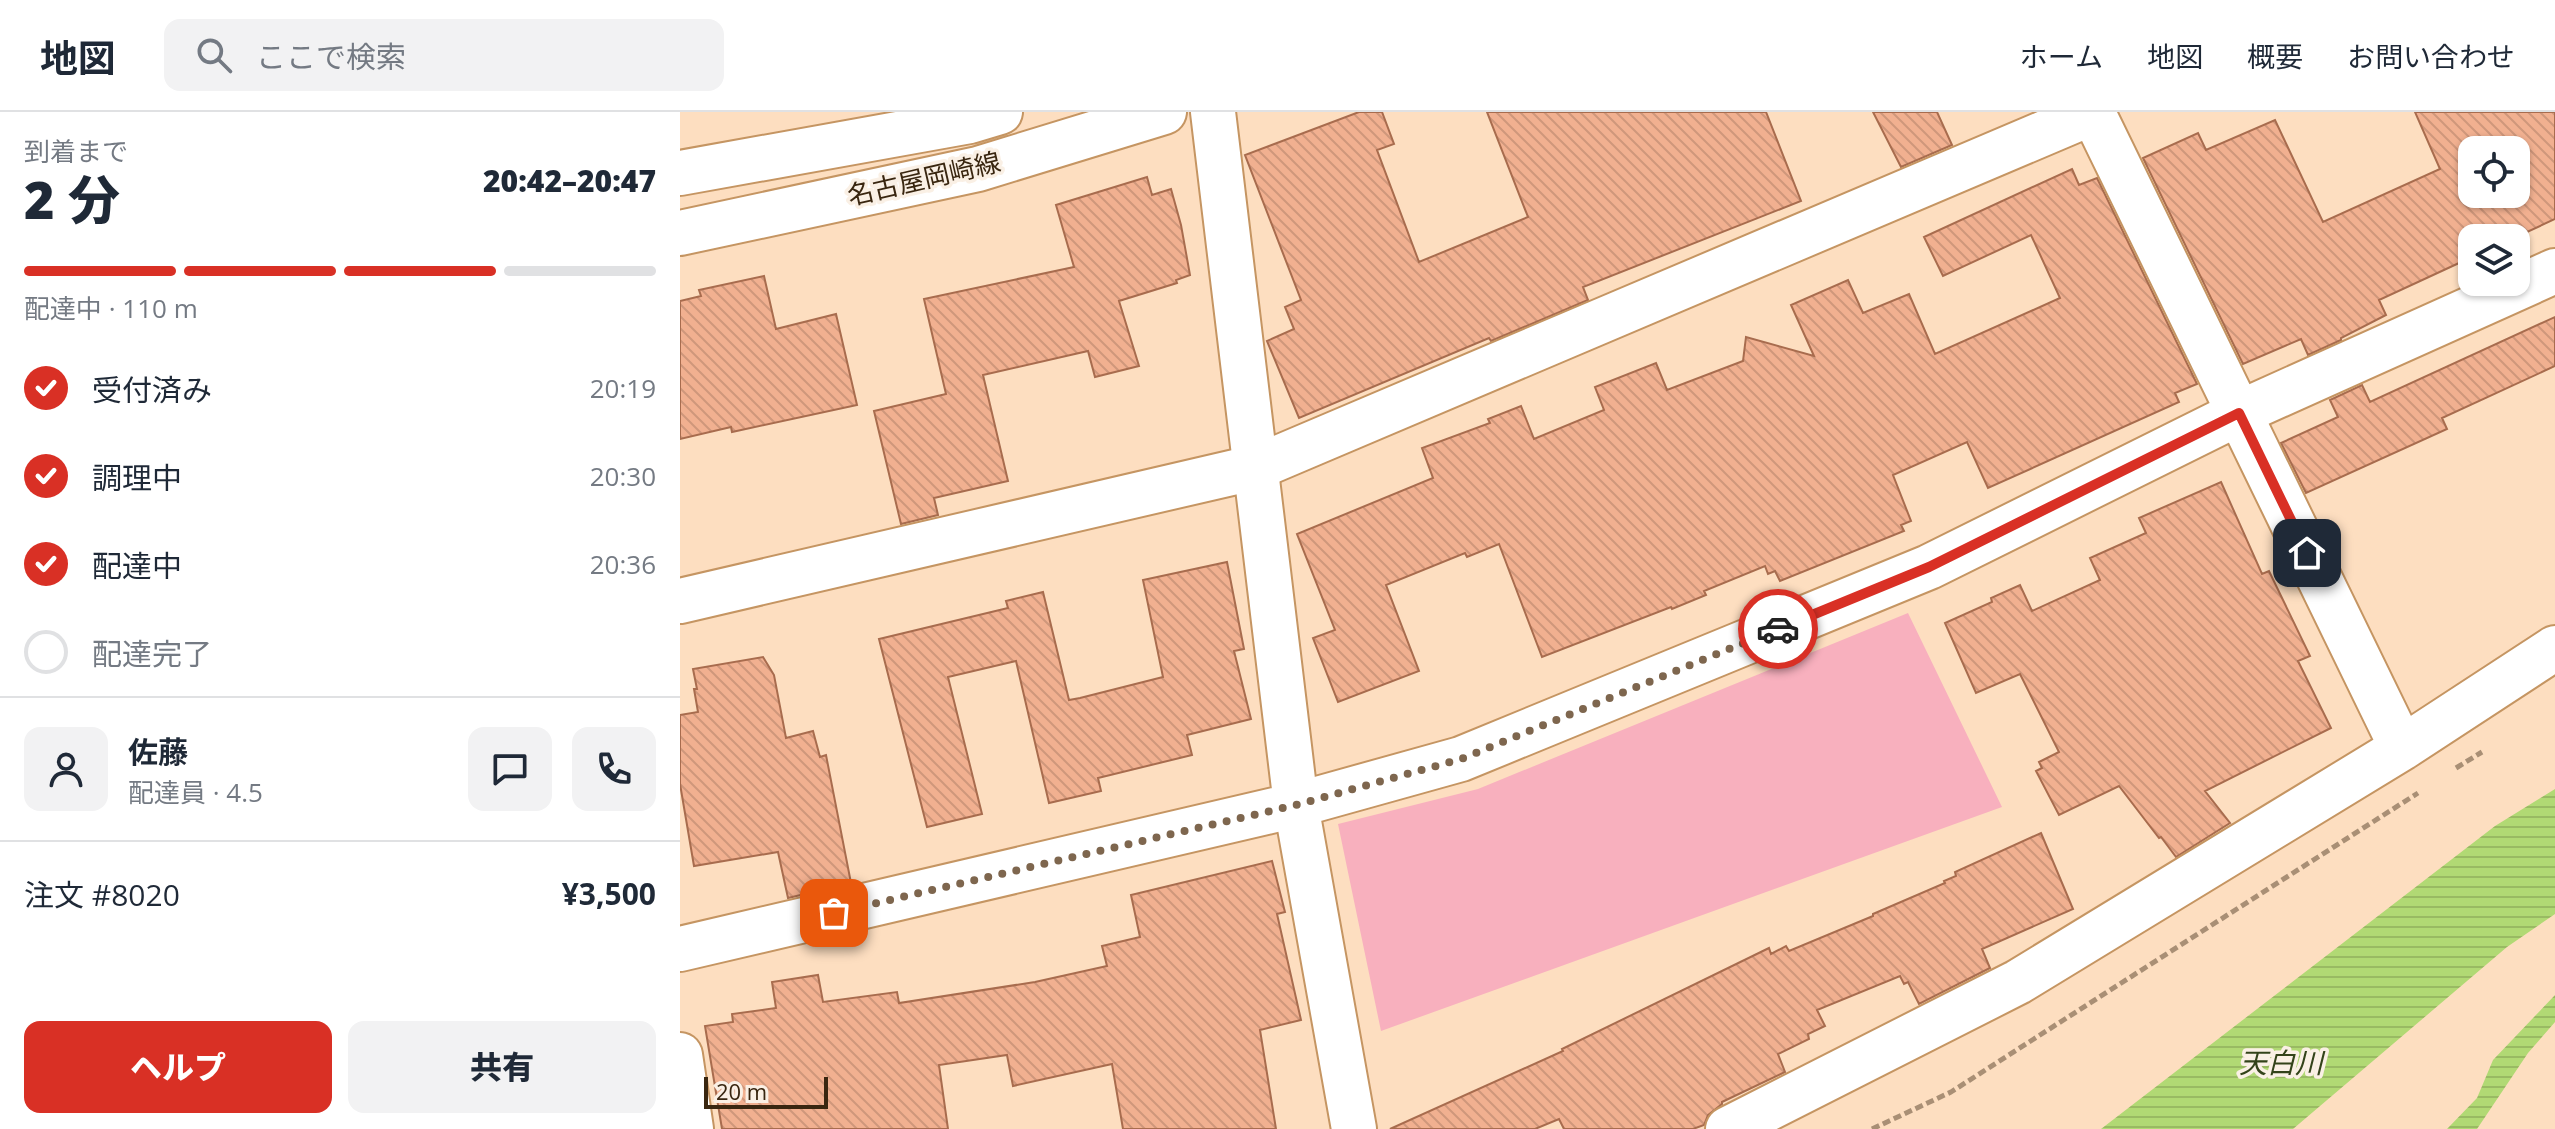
<!DOCTYPE html>
<html lang="ja">
<meta charset="utf-8">
<style>
:root{--surface:#fff;--page:#f2f2f3;--text:#1f2937;--muted:#747a83;--line:#e0e1e3;--accent:#d93025}
body{margin:0;font-family:"Open Sans","Noto Sans JP",sans-serif;background:var(--page);color:var(--text);height:100vh;display:flex;flex-direction:column;font-size:30px;white-space:nowrap}
*{box-sizing:border-box;margin:0}
p{font-size:26px;color:var(--muted)}
.icon{flex:none;width:44px;height:44px;fill:none;stroke:currentColor;stroke-width:2;stroke-linecap:round;stroke-linejoin:round}
.map{position:relative;flex:1;overflow:hidden}
.panel{display:flex;flex-direction:column;background:var(--surface);width:680px}
.panel>*{flex:none}
.controls{position:absolute;left:1778px;top:24px;display:grid;gap:16px}
.controls a{display:grid;place-items:center;width:72px;height:72px;border-radius:16px;background:var(--surface);box-shadow:0 2px 6px #0004;font-size:40px}
.scale{position:absolute;left:24px;bottom:20px;width:124px;box-sizing:border-box;padding-left:8px;border:4px solid #392610;border-top:0;font-size:22px;line-height:28px;white-space:nowrap;color:#392610;-webkit-text-stroke:6px #faf0e5;paint-order:stroke}
.pin{position:absolute;display:grid;place-items:center;width:68px;height:68px;color:#fff;margin:-34px;border-radius:16px;box-shadow:0 4px 12px #0006}
.courier{position:absolute;display:grid;place-items:center;width:80px;height:80px;margin:-40px;border:6px solid #d93025;border-radius:50%;background:#fff;color:#222;box-shadow:0 2px 10px #0007}
.headline em{font-style:normal;font-weight:800}
.headline div{display:flex;flex-direction:column-reverse}
.headline{display:flex;align-items:center;justify-content:space-between;height:136px;padding:0 24px}
h1{font-size:52px;font-weight:800;line-height:60px}
.bar{display:grid;grid-template-columns:repeat(4,1fr);gap:12px 8px;align-content:center;height:96px;padding:0 24px}
.bar i{height:10px;border-radius:6px;background:var(--line)}
.bar .selected{background:var(--accent)}
.bar p{grid-column:span 4}
.line{display:flex;align-items:center;gap:20px;padding:0 24px;border-top:2px solid var(--line)}
.line div{flex:1}
.round{display:grid;place-items:center;flex:none;width:84px;height:84px;border-radius:16px;background:var(--page)}
ol{padding:0 24px;list-style:none}
li{display:flex;align-items:center;gap:24px;height:88px}
li p{margin-inline-start:auto}
li .icon{padding:8px;border-radius:50%;background:var(--accent);color:#fff;stroke-width:4}
li:last-child{color:var(--muted)}
li i{width:44px;height:44px;border:4px solid var(--line);border-radius:50%}
.primary-button{display:flex;gap:16px;margin-top:auto;padding:16px 24px}
.primary-button a{flex:1;height:92px;border-radius:16px;background:var(--accent);color:#fff;font-size:32px;font-weight:800;line-height:92px;text-align:center}
.primary-button a+a{background:var(--page);color:var(--text)}
header{display:flex;align-items:center;gap:48px;box-sizing:border-box;height:112px;padding:0 40px;background:var(--surface);border-bottom:2px solid var(--line)}
header strong{font-size:38px}
nav{display:flex;gap:44px;margin-inline-start:auto;font-size:28px}
.search{width:560px;height:72px;background:var(--page);display:flex;align-items:center;gap:20px;box-sizing:border-box;padding:0 28px;border-radius:16px;color:var(--muted);font-size:30px}
main{display:flex;flex:1;min-height:0}
.map>svg:first-child{display:block}
.park{fill:#f8b0be}
.water{fill:url(#water-rules)}
.building{fill:url(#building-back-hatch);stroke:#a86c4e;stroke-width:2;fill-rule:evenodd}
.lines{fill:none;stroke-linecap:round;stroke-linejoin:round}
.minor-casing{stroke:#c59562;stroke-width:48}
.tertiary-casing{stroke:#c59562;stroke-width:48}
.primary-casing{stroke:#c59562;stroke-width:48}
.path{stroke:#a98f75;stroke-width:5;stroke-dasharray:8 4;stroke-linecap:butt}
.minor{stroke:#fff;stroke-width:44}
.tertiary{stroke:#fff;stroke-width:44}
.primary{stroke:#fff;stroke-width:44}
.done{stroke:#7e664e;stroke-width:8;stroke-dasharray:0 14.4}
.route{stroke:#d93025;stroke-width:10}
.labels{text-anchor:middle;stroke-width:7;stroke-linejoin:round;paint-order:stroke}
.street-label{font-size:26px;fill:#392610;stroke:#faf0e5}
.water-label{font-size:28px;font-style:italic;fill:#33431a;stroke:#faf0e5}
</style>
<header>
<strong>地図</strong>
<div class="search"><svg class="icon" aria-label="search" viewBox="0 0 24 24"><circle cx="10" cy="10" r="6"/><path d="M15 15l6 6"/></svg>ここで検索</div>
<nav><a>ホーム</a><a>地図</a><a>概要</a><a>お問い合わせ</a></nav>
</header>
<main>
<section class="panel">
<div class="headline"><div><h1>2 分</h1><p>到着まで</p></div><em>20:42–20:47</em></div>
<div class="bar"><i class="selected"></i><i class="selected"></i><i class="selected"></i><i></i><p>配達中 · 110 m</p></div>
<ol>
<li><svg class="icon" aria-label="check" viewBox="0 0 24 24"><path d="M5 12l5 5 9-10"/></svg>受付済み<p>20:19</p></li>
<li><svg class="icon" aria-label="check" viewBox="0 0 24 24"><path d="M5 12l5 5 9-10"/></svg>調理中<p>20:30</p></li>
<li><svg class="icon" aria-label="check" viewBox="0 0 24 24"><path d="M5 12l5 5 9-10"/></svg>配達中<p>20:36</p></li>
<li><i></i>配達完了</li>
</ol>
<div class="line" style="height:144px"><a class="round"><svg class="icon" aria-label="person" viewBox="0 0 24 24"><circle cx="12" cy="8" r="4"/><path d="M4 21q1-7 8-7t8 7"/></svg></a><div><b>佐藤</b><p>配達員 · 4.5</p></div><a class="round"><svg class="icon" aria-label="chat" viewBox="0 0 24 24"><path d="M4 5h16v11H9l-5 4z"/></svg></a><a class="round"><svg class="icon" aria-label="phone" viewBox="0 0 24 24"><path d="M5 4h4l2 5-3 2q2 4 5 5l2-3 5 2v4C11 20 4 13 5 4z"/></svg></a></div>
<div class="line" style="height:104px"><div>注文 #8020</div><b>¥3,500</b></div>
<div class="primary-button"><a>ヘルプ</a><a>共有</a></div>
</section>
<div class="map">
<svg width="1875" height="1017" viewBox="0 0 1875 1017">
<defs>
<pattern id="water-rules" width="6" height="5" patternUnits="userSpaceOnUse" patternTransform="scale(2)"><rect width="6" height="5" fill="#b1d974"/><path d="M0 2.5h6" fill="none" stroke="#99ba63"/></pattern>
<pattern id="building-back-hatch" width="6" height="6" patternUnits="userSpaceOnUse" patternTransform="scale(2)"><rect width="6" height="6" fill="#f1b090"/><path d="M-1 5l2 2M0 0l6 6M5-1l2 2" fill="none" stroke="#cf977b"/></pattern>
</defs>
<rect width="100%" height="100%" fill="#fddec0"/>
<path class="park" d="M 1228,501 L 1322,695 L 701,919 L 658,712 L 798,677 Z"/>
<path class="water" d="M 1875,677 L 1875,802 L 1827,835 L 1613,1017 L 1421,1017 L 1815,714 Z
M 1875,883 L 1875,910 L 1848,941 L 1797,1017 L 1767,1017 L 1797,986 L 1813,948 Z"/>
<path class="building" d="M 679,0 L 702,0 L 714,32 L 697,38 L 739,150 L 848,105 L 807,0 L 1086,0 L 1121,89 L 903,175 L 908,188 L 811,229 L 809,226 L 619,306 L 587,229 L 614,217 L 605,195 L 621,188 L 565,43 Z
M 1193,0 L 1257,0 L 1272,33 L 1221,55 Z
M 1735,0 L 1875,0 L 1875,107 L 1834,126 L 1792,126 L 1792,145 L 1699,188 L 1706,203 L 1661,226 L 1661,228 L 1628,243 L 1621,227 L 1563,252 L 1463,46 L 1518,21 L 1526,38 L 1595,8 L 1643,110 L 1760,57 ZM 1792,38 L 1836,38 L 1836,82 L 1792,82 Z
M 1392,57 L 1399,73 L 1417,66 L 1517,272 L 1495,281 L 1499,290 L 1308,376 L 1287,330 L 1213,363 L 1231,409 L 1221,413 L 1224,419 L 1100,469 L 1095,459 L 1088,462 L 1085,454 L 1024,479 L 1026,483 L 992,497 L 991,495 L 862,545 L 819,432 L 787,445 L 785,441 L 706,473 L 739,559 L 658,590 L 633,526 L 655,518 L 617,422 L 753,366 L 742,336 L 810,311 L 808,307 L 841,294 L 854,327 L 924,298 L 915,275 L 976,251 L 987,278 L 1063,249 L 1066,225 L 1134,244 L 1111,193 L 1168,168 L 1183,201 L 1229,182 L 1255,242 L 1380,186 L 1351,123 L 1263,164 L 1244,125 Z
M 467,65 L 472,83 L 491,77 L 501,113 L 510,163 L 496,168 L 497,171 L 439,189 L 459,254 L 415,265 L 408,239 L 303,263 L 328,369 L 254,386 L 258,403 L 221,412 L 194,299 L 266,282 L 244,187 L 394,155 L 376,93 Z
M 84,164 L 96,217 L 156,202 L 177,293 L 52,320 L 51,315 L 0,327 L 0,189 L 21,184 L 19,178 Z
M 1875,205 L 1875,254 L 1762,306 L 1767,317 L 1626,381 L 1601,331 L 1658,305 L 1650,288 L 1682,273 L 1690,290 Z
M 1541,370 L 1582,462 L 1589,459 L 1630,544 L 1618,549 L 1651,616 L 1525,679 L 1550,711 L 1496,745 L 1481,725 L 1479,726 L 1439,674 L 1379,703 L 1356,659 L 1362,656 L 1359,650 L 1379,640 L 1340,562 L 1296,581 L 1265,511 L 1312,490 L 1311,486 L 1340,473 L 1352,499 L 1420,468 L 1410,446 L 1466,421 L 1459,406 Z
M 547,450 L 564,537 L 554,539 L 571,607 L 507,623 L 512,643 L 418,666 L 421,679 L 369,691 L 336,549 L 268,565 L 302,702 L 247,715 L 199,527 L 328,496 L 326,489 L 363,480 L 389,588 L 400,586 L 483,565 L 463,468 Z
M 83,545 L 94,563 L 106,626 L 133,619 L 140,645 L 146,643 L 171,771 L 108,786 L 98,740 L 14,754 L 0,672 L 0,603 L 18,600 L 14,577 L 17,577 L 13,557 Z
M 1361,721 L 1393,797 L 1302,837 L 1310,856 L 1239,892 L 1228,870 L 1224,872 L 1220,864 L 1137,898 L 1145,914 L 1128,922 L 1129,927 L 1098,942 L 1105,960 L 1042,990 L 1042,992 L 1028,1003 L 1024,1013 L 1013,1017 L 884,1017 L 879,1007 L 855,1017 L 710,1017 L 883,939 L 882,937 L 1089,836 L 1091,842 L 1106,834 L 1109,839 L 1193,804 L 1193,802 L 1265,771 L 1264,769 L 1276,764 L 1275,760 Z
M 592,749 L 605,800 L 597,802 L 621,908 L 580,918 L 596,1017 L 443,1017 L 432,952 L 333,974 L 327,943 L 259,953 L 268,1017 L 42,1017 L 25,914 L 53,910 L 52,902 L 96,896 L 92,870 L 138,863 L 143,890 L 217,880 L 219,891 L 355,870 L 427,854 L 422,834 L 460,825 L 451,783 Z"/>
<g class="lines">
<defs>
<path id="minor" d="M 1413,1 L 1722,636
M 0,489 L 577,355 L 1414,0
M 0,943 L 11,1017
M 674,1017 L 616,693 L 781,647 L 1249,455 L 1559,301 L 1875,159
M 1048,1017 L 1338,870 L 1722,636 L 1875,536"/>
<path id="tertiary" d="M 0,837 L 616,693 L 533,0"/>
<path id="primary" d="M 0,61 L 290,9 L 320,0
M 0,121 L 298,57 L 484,0"/>
</defs>
<use href="#minor" class="minor-casing"/>
<use href="#tertiary" class="tertiary-casing"/>
<use href="#primary" class="primary-casing"/>
<path class="path" d="M 1776,656 L 1802,640
M 1192,1017 L 1271,980 L 1738,681"/>
<use href="#minor" class="minor"/>
<use href="#tertiary" class="tertiary"/>
<use href="#primary" class="primary"/>
</g>
<g class="lines">
<path class="done" d="M 154,801 L 616,693 L 781,647 L 1098,517"/>
<path class="route" d="M 1098,517 L 1249,455 L 1559,301 L 1627,441"/>
</g>
<g class="labels">
<g class="street-label">
<text transform="translate(244 67) rotate(-13)" y="9">名古屋岡崎線</text>
</g>
<g class="water-label">
<text x="1601" y="961">天白川</text>
</g>
</g>
</svg>
<div class="controls">
<a><svg class="icon" aria-label="locate" viewBox="0 0 24 24"><circle cx="12" cy="12" r="6"/><path d="M12 2v4M12 18v4M2 12h4M18 12h4"/></svg></a>
<a><svg class="icon" aria-label="layers" viewBox="0 0 24 24"><path d="M12 4l9 5-9 5-9-5zM3 14l9 5 9-5"/></svg></a>
</div>
<div class="scale">20 m</div>
<div class="pin" style="left:154px;top:801px;background:#ea580c"><svg class="icon" aria-label="bag" viewBox="0 0 24 24"><path d="M5 8h14l-1 12H6zM9 8a3 3 0 0 1 6 0"/></svg></div>
<div class="pin" style="left:1627px;top:441px;background:#1f2937"><svg class="icon" aria-label="home" viewBox="0 0 24 24"><path d="M3 11l9-7 9 7M6 9v11h12V9"/></svg></div>
<div class="courier" style="left:1098px;top:517px"><svg class="icon" aria-label="car" viewBox="0 0 24 24"><path d="M5 17H2v-5l4-1 3-4h7l3 4 3 1v5h-3M9 17h6M6 11h13"/><circle cx="7" cy="17" r="2"/><circle cx="17" cy="17" r="2"/></svg></div>
</div>
</main>
